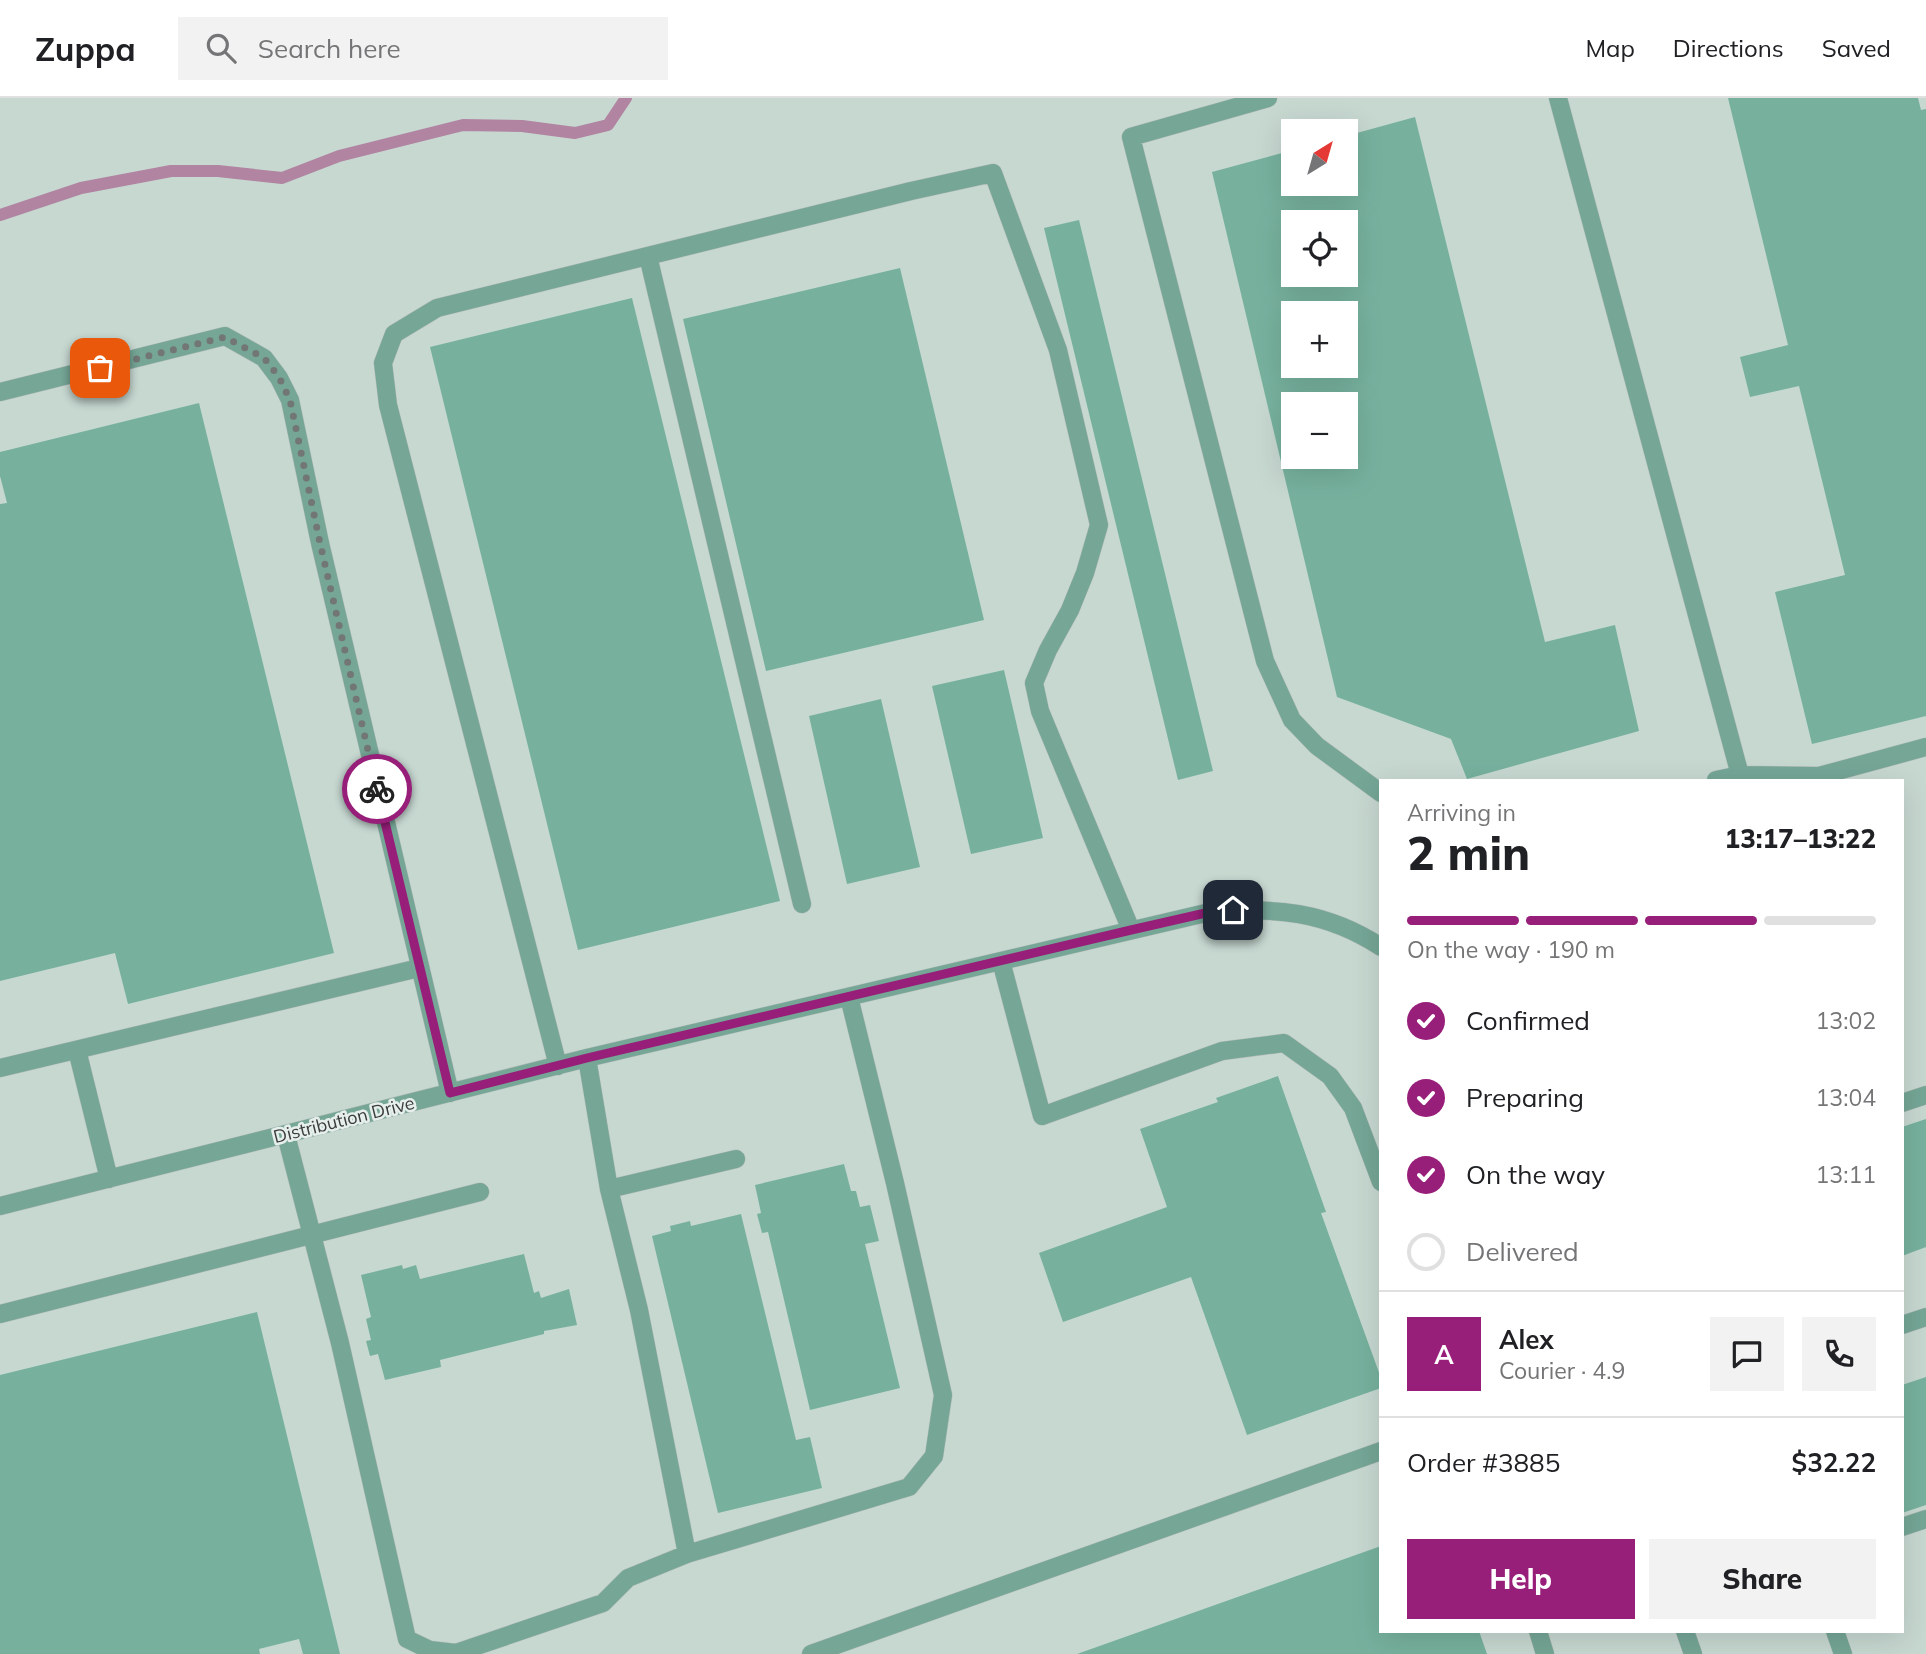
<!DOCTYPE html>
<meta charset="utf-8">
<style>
:root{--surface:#fff;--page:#f2f2f2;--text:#202124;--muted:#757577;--line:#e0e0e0;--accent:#971e79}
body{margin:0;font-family:Mulish,sans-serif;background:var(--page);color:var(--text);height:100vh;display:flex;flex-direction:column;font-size:26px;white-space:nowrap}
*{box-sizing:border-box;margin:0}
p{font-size:23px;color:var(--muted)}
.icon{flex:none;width:38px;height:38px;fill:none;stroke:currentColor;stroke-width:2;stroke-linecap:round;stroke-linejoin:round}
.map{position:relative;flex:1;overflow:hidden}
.details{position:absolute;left:1379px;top:681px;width:525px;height:854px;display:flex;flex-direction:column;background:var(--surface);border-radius:0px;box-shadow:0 7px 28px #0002}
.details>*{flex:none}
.needle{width:46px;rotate:37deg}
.buttons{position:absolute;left:1281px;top:21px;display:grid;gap:14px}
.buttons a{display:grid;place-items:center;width:77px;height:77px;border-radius:0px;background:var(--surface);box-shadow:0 7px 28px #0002;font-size:35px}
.pin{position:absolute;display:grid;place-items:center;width:60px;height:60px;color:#fff;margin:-30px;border-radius:14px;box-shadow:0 4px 10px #0006}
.courier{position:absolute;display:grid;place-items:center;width:70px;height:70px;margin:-35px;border:5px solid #971e79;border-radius:50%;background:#fff;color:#222;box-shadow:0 2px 9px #0007}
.headline em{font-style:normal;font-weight:800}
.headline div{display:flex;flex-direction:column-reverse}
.headline{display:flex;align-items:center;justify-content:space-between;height:119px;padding:0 28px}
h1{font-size:46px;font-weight:800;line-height:52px}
.bar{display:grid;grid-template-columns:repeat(4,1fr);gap:10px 7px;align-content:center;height:84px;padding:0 28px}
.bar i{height:9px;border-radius:5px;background:var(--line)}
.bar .selected{background:var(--accent)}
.bar p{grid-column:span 4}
.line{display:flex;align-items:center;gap:18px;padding:0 28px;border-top:2px solid var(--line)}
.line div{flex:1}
.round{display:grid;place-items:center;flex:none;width:74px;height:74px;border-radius:0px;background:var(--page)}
ol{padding:0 28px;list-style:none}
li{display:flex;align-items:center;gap:21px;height:77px}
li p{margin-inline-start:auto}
li .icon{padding:7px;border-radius:50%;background:var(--accent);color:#fff;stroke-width:4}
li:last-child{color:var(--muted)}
li i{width:38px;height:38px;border:4px solid var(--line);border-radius:50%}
.cta{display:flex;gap:14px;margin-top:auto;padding:14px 28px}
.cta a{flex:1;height:80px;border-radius:0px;background:var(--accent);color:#fff;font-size:28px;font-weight:800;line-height:80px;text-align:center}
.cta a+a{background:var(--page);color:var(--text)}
header{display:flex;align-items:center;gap:42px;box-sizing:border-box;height:98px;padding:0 35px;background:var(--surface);border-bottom:2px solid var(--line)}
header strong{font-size:33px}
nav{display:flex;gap:38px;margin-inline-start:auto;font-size:24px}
.search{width:490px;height:63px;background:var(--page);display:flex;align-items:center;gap:18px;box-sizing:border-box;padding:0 24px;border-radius:0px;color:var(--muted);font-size:26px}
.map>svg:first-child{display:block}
.built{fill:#c7d8d1;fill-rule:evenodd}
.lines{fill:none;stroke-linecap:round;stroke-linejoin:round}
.stream{stroke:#b184a1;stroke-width:12}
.building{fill:#77b19e;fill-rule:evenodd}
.minor-casing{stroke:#b6bebb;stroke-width:19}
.minor{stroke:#75a696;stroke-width:18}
.done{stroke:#727775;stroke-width:7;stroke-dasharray:0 12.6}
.route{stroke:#971e79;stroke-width:9}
.labels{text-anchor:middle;stroke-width:5;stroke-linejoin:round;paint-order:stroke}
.street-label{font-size:18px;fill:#3a3d3c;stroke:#e6efec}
</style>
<header>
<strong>Zuppa</strong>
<div class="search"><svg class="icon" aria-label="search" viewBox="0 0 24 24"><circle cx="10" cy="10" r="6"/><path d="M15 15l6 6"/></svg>Search here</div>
<nav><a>Map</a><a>Directions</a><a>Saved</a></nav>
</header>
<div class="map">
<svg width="1926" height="1556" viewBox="0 0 1926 1556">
<rect width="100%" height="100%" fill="#d9e2df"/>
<path class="built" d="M 0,0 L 1926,0 L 1926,1556 L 0,1556 ZM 1293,33 L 1346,33 L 1346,86 L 1293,86 ZM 1293,124 L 1346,124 L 1346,177 L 1293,177 ZM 1293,215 L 1346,215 L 1346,268 L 1293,268 ZM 1293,306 L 1346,306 L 1346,359 L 1293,359 ZM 1381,682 L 1902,682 L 1902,1533 L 1381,1533 Z"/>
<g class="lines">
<path class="stream" d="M 0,117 L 81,90 L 171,73 L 218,73 L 282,80 L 339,58 L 463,27 L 522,28 L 575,35 L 608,27 L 626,0"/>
</g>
<path class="building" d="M 1728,0 L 1918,0 L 1921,12 L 1926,11 L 1926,618 L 1812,646 L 1775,494 L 1845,477 L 1799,288 L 1750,299 L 1740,259 L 1788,247 Z
M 1415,19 L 1545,544 L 1615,527 L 1639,633 L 1467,681 L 1451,641 L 1337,599 L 1212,74 L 1293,52 L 1293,86 L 1346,86 L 1346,38 ZM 1293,124 L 1346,124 L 1346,177 L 1293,177 ZM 1293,215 L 1346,215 L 1346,268 L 1293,268 ZM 1293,306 L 1346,306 L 1346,359 L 1293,359 Z
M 1079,122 L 1213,673 L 1178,682 L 1044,130 Z
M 900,170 L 984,522 L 766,573 L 683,221 Z
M 632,200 L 780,803 L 578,852 L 430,249 Z
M 199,305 L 334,855 L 128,906 L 115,855 L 0,883 L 0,406 L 7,405 L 0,378 L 0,354 Z
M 1004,572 L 1043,740 L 971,756 L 932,588 Z
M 881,601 L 920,769 L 847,786 L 809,618 Z
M 1278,978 L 1326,1114 L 1321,1115 L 1381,1280 L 1381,1290 L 1247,1337 L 1191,1179 L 1063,1224 L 1039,1155 L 1167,1109 L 1140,1031 L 1218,1004 L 1216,1000 Z
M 1926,1021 L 1926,1149 L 1902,1158 L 1902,1029 Z
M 844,1066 L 851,1093 L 856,1093 L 860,1109 L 870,1107 L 879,1143 L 865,1146 L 900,1290 L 810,1312 L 768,1134 L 762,1135 L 757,1116 L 761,1115 L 755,1087 Z
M 741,1116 L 796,1342 L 810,1339 L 822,1390 L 718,1415 L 652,1138 L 671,1133 L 670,1128 L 690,1123 L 691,1128 Z
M 524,1156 L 534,1195 L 539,1193 L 541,1200 L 569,1191 L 577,1227 L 544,1233 L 544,1236 L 440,1262 L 441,1269 L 385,1282 L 378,1256 L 370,1258 L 366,1243 L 371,1242 L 366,1221 L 371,1219 L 361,1177 L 402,1167 L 403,1171 L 416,1167 L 420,1181 Z
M 257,1214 L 340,1556 L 303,1556 L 299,1541 L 259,1551 L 260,1556 L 0,1556 L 0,1277 Z
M 1926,1279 L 1926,1407 L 1902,1415 L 1902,1287 Z
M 1381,1448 L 1381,1533 L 1479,1533 L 1487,1556 L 1077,1556 Z"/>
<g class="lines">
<defs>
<path id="minor" d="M 1268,0 L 1131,39 L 1265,563 L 1292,622 L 1317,648 L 1381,695
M 1558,0 L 1740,677
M 648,158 L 802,806
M 0,294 L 225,238 L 264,260 L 279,280 L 290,302 L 320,445 L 450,995
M 1716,682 L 1740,677 L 1819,678 L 1926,649
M 1001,863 L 1042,1018 L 1222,953 L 1284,945 L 1330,978 L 1353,1010 L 1381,1084
M 77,952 L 109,1081
M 587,960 L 609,1091 L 736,1061
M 558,968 L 388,307 L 383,265 L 394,236 L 437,210 L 911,93 L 993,75 L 1058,252 L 1099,427 L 1085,475 L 1070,512 L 1048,552 L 1034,585 L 1040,613 L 1131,832
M 0,970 L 419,870
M 1902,1005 L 1926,997
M 286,1037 L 340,1245 L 407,1541 L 430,1552 L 456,1555 L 603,1505 L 628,1480 L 687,1456 L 909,1389 L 934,1358 L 943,1297 L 895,1085 L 849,899
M 609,1091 L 639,1212 L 687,1456
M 0,1108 L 587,960 L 1210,814 C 1274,809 1326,813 1381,849
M 0,1216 L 480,1094
M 1902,1227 L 1926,1219
M 1902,1429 L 1926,1421
M 1538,1533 L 1545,1556
M 1685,1533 L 1693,1556
M 1835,1533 L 1843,1556
M 811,1556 L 1381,1353"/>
</defs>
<use href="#minor" class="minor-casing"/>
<use href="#minor" class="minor"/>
</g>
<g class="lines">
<path class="done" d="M 100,270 L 225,239 L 264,260 L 279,279 L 290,302 L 320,445 L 377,691"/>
<path class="route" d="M 377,691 L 450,995 L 587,960 L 1131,832 L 1210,814 L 1233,812"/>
</g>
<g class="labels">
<g class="street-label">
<text transform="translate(344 1022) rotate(-14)" y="6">Distribution Drive</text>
</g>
</g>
</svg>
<div class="buttons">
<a><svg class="needle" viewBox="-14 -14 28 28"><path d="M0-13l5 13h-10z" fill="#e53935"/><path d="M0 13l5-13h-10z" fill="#757577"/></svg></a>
<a><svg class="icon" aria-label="locate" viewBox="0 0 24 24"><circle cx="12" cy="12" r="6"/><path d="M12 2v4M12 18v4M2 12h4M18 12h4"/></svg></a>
<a>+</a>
<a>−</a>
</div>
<div class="pin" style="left:100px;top:270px;background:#ea580c"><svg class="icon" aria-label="bag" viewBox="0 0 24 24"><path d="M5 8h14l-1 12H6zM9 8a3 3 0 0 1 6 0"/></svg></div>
<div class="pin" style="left:1233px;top:812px;background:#1f2937"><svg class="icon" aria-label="home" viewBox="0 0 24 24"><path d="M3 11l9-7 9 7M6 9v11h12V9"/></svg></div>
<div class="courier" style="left:377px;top:691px"><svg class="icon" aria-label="bike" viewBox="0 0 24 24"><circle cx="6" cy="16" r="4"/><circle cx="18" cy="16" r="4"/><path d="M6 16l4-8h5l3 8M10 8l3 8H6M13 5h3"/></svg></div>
<section class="details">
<div class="headline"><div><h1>2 min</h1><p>Arriving in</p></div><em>13:17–13:22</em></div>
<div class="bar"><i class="selected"></i><i class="selected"></i><i class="selected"></i><i></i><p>On the way · 190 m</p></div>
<ol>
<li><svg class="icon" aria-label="check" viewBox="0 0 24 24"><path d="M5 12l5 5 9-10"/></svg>Confirmed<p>13:02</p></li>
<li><svg class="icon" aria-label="check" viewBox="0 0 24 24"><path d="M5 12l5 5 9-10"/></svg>Preparing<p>13:04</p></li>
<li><svg class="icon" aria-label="check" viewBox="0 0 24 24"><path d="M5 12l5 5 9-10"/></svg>On the way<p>13:11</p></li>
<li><i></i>Delivered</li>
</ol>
<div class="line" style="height:126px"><b class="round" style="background:var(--accent);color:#fff">A</b><div><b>Alex</b><p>Courier · 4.9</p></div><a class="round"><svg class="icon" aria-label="chat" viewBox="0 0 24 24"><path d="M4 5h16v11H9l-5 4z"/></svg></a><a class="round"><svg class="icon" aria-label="phone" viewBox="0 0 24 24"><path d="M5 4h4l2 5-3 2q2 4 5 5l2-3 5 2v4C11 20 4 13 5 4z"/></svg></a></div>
<div class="line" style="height:91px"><div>Order #3885</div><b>$32.22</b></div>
<div class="cta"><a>Help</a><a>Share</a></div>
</section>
</div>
